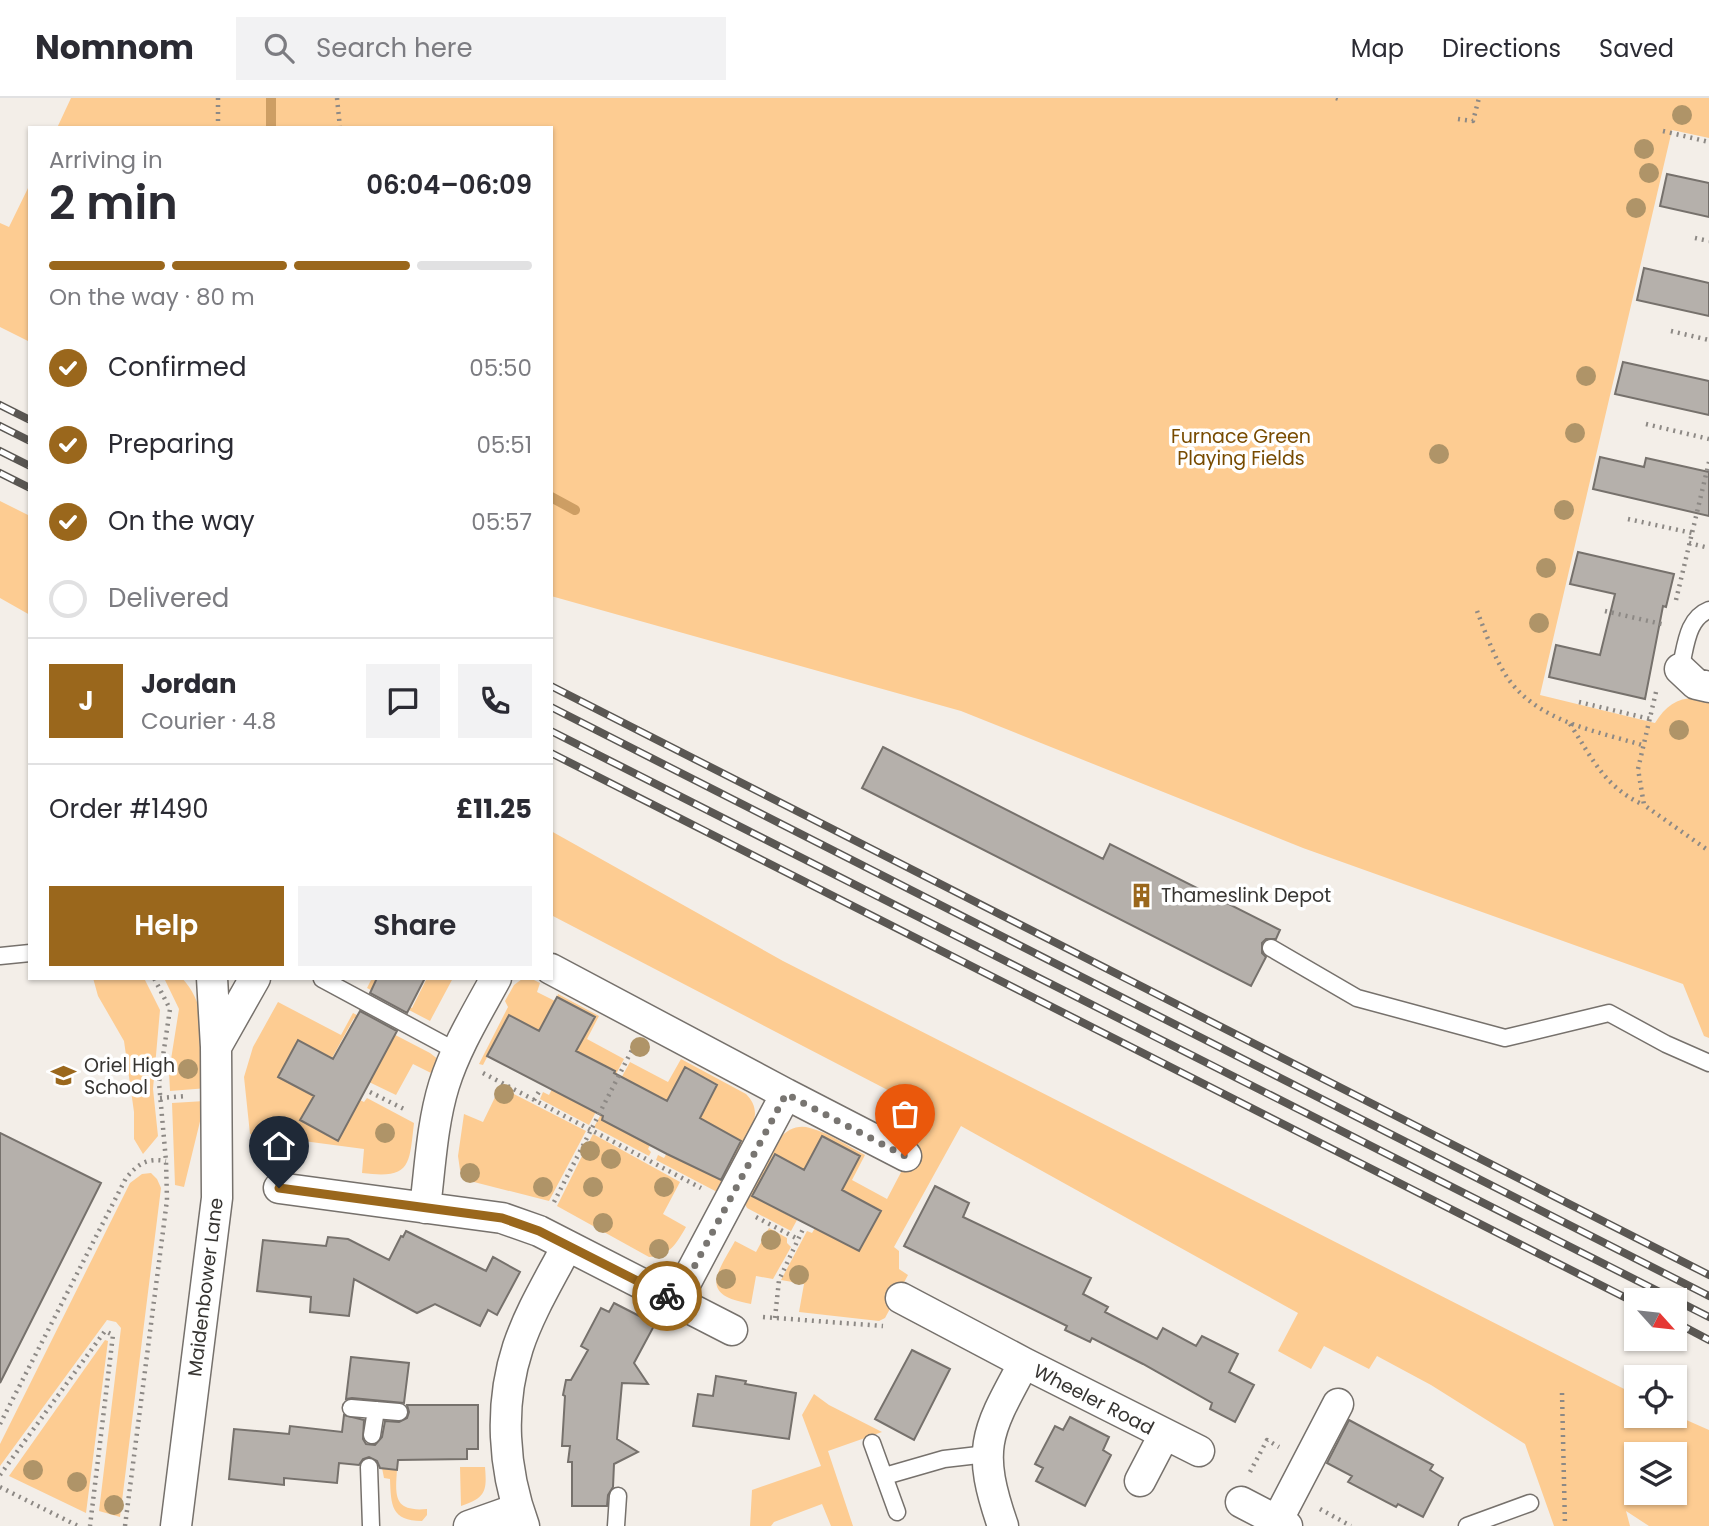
<!DOCTYPE html>
<meta charset="utf-8">
<style>
:root{--surface:#fff;--page:#f2f2f3;--text:#2b2b33;--muted:#7c7c81;--line:#e1e1e2;--accent:#9a671c}
body{margin:0;font-family:Poppins,sans-serif;background:var(--page);color:var(--text);height:100vh;display:flex;flex-direction:column;font-size:26px;white-space:nowrap}
*{box-sizing:border-box;margin:0}
p{font-size:23px;color:var(--muted)}
.icon{flex:none;width:38px;height:38px;fill:none;stroke:currentColor;stroke-width:2;stroke-linecap:round;stroke-linejoin:round}
.map{position:relative;flex:1;overflow:hidden}
.panel{position:absolute;left:28px;top:28px;width:525px;height:854px;display:flex;flex-direction:column;background:var(--surface);border-radius:0px;box-shadow:0 2px 5px #0004}
.panel>*{flex:none}
.needle{width:46px;rotate:117deg}
.tools{position:absolute;left:1624px;top:1190px;display:grid;gap:14px}
.tools a{display:grid;place-items:center;width:63px;height:63px;border-radius:0px;background:var(--surface);box-shadow:0 2px 5px #0004;font-size:35px}
.pin{position:absolute;display:grid;place-items:center;width:60px;height:60px;color:#fff;margin:-72px -30px;border-radius:50% 50% 50% 0;rotate:-45deg;box-shadow:0 0 7px #0007}
.pin .icon{rotate:45deg}
.courier{position:absolute;display:grid;place-items:center;width:70px;height:70px;margin:-35px;border:5px solid #9a671c;border-radius:50%;background:#fff;color:#222;box-shadow:0 2px 9px #0007}
.headline em{font-style:normal;font-weight:600}
.headline div{display:flex;flex-direction:column-reverse}
.headline{display:flex;align-items:center;justify-content:space-between;height:119px;padding:0 21px}
h1{font-size:46px;font-weight:600;line-height:52px}
.bar{display:grid;grid-template-columns:repeat(4,1fr);gap:10px 7px;align-content:center;height:84px;padding:0 21px}
.bar i{height:9px;border-radius:5px;background:var(--line)}
.bar .current{background:var(--accent)}
.bar p{grid-column:span 4}
.line{display:flex;align-items:center;gap:18px;padding:0 21px;border-top:2px solid var(--line)}
.line div{flex:1}
.round{display:grid;place-items:center;flex:none;width:74px;height:74px;border-radius:0px;background:var(--page)}
ol{padding:0 21px;list-style:none}
li{display:flex;align-items:center;gap:21px;height:77px}
li p{margin-inline-start:auto}
li .icon{padding:7px;border-radius:50%;background:var(--accent);color:#fff;stroke-width:4}
li:last-child{color:var(--muted)}
li i{width:38px;height:38px;border:4px solid var(--line);border-radius:50%}
.action{display:flex;gap:14px;margin-top:auto;padding:14px 21px}
.action a{flex:1;height:80px;border-radius:0px;background:var(--accent);color:#fff;font-size:28px;font-weight:600;line-height:80px;text-align:center}
.action a+a{background:var(--page);color:var(--text)}
header{display:flex;align-items:center;gap:42px;box-sizing:border-box;height:98px;padding:0 35px;background:var(--surface);border-bottom:2px solid var(--line)}
header strong{font-size:33px}
nav{display:flex;gap:38px;margin-inline-start:auto;font-size:24px}
.search{width:490px;height:63px;background:var(--page);display:flex;align-items:center;gap:18px;box-sizing:border-box;padding:0 24px;border-radius:0px;color:var(--muted);font-size:26px}
.map>svg:first-child{display:block}
.green{fill:#fdcc92;fill-rule:evenodd}
.lines{fill:none;stroke-linecap:round;stroke-linejoin:round}
.stream{stroke:#cd9e64;stroke-width:10}
.building{fill:#b5b0ab;stroke:#76716c;stroke-width:2}
.service-casing{stroke:#76716c;stroke-width:19}
.minor-casing{stroke:#76716c;stroke-width:33}
.path{stroke:#8d8985;stroke-width:4.5;stroke-dasharray:2 5;stroke-linecap:butt}
.service{stroke:#fff;stroke-width:16}
.minor{stroke:#fff;stroke-width:30}
.rail-casing{stroke:#5a5753;stroke-width:8}
.rail{stroke:#fff;stroke-width:5;stroke-dasharray:16;stroke-linecap:butt}
.tree{fill:#af9468}
.done{stroke:#787571;stroke-width:7;stroke-dasharray:0 12.6}
.route{stroke:#9a671c;stroke-width:9}
.labels{text-anchor:middle;stroke-width:7;stroke-linejoin:round;paint-order:stroke}
.park-label{font-size:19px;fill:#784b00;stroke:#fff}
.poi-label{font-size:19px;fill:#363431;stroke:#fff;text-anchor:start}
.street-label{font-size:19px;fill:#363431;stroke:#fff}
</style>
<header>
<strong>Nomnom</strong>
<div class="search"><svg class="icon" aria-label="search" viewBox="0 0 24 24"><circle cx="10" cy="10" r="6"/><path d="M15 15l6 6"/></svg>Search here</div>
<nav><a>Map</a><a>Directions</a><a>Saved</a></nav>
</header>
<div class="map">
<svg width="1709" height="1428" viewBox="0 0 1709 1428">
<rect width="100%" height="100%" fill="#f3eee8"/>
<path class="green" d="M 71,0 L 1709,0 L 1709,40 L 1672,32 L 1540,597 L 1655,625 C 1668,604 1684,596 1709,602 L 1709,940 L 1704,938 L 1683,886 L 1303,750 L 961,613 L 551,498 L 551,30 L 57,30 Z
M 30,86 L 30,244 L 0,229 L 0,125 L 9,129 Z
M 0,403 L 30,418 L 30,517 L 0,500 Z
M 551,733 L 783,863 L 1636,1297 L 1636,1318 L 1675,1317 L 1709,1332 L 1709,1428 L 1649,1428 L 1626,1413 L 1630,1428 L 1554,1428 L 1525,1346 L 1431,1287 L 1377,1258 L 1369,1271 L 1324,1248 L 1311,1271 L 1278,1253 L 1298,1215 L 961,1028 L 894,1149 L 899,1153 L 899,1171 L 908,1177 L 885,1220 L 879,1223 L 799,1214 L 804,1186 L 781,1182 L 807,1133 L 812,1135 L 815,1130 L 859,1153 L 881,1113 L 842,1092 L 860,1058 L 822,1038 L 804,1072 L 774,1056 L 752,1098 L 797,1122 L 791,1133 L 747,1110 L 745,1106 L 745,1101 C 758,1077 776,1020 810,1030 C 829,1035 848,1048 865,1057 L 852,1082 L 887,1101 L 932,1015 L 551,817 ZM 1636,1356 L 1675,1356 L 1675,1395 L 1636,1395 Z
M 93,880 L 144,880 L 160,912 L 153,991 L 158,1038 L 143,1056 L 134,1041 L 134,1014 L 124,943 L 98,898 Z
M 164,880 L 182,880 C 209,909 205,952 208,990 L 170,993 L 169,974 L 179,911 Z
M 372,880 L 377,880 L 373,890 L 412,910 L 427,880 L 453,880 L 430,923 L 367,890 Z
M 522,881 L 532,881 L 540,885 L 537,894 L 555,903 L 539,933 L 509,917 L 483,967 L 479,966 L 508,909 L 505,903 L 514,887 Z
M 558,896 L 599,918 L 587,941 L 624,961 L 589,1027 L 540,1001 L 543,994 L 549,997 L 552,991 L 594,1013 L 615,974 L 576,953 L 594,919 L 557,899 Z
M 278,904 L 341,937 L 353,915 L 430,955 L 439,962 L 437,978 L 413,966 L 396,997 L 369,984 L 392,940 L 354,920 L 332,960 L 298,942 L 278,979 L 314,998 L 300,1022 L 338,1043 L 360,1002 L 364,1004 L 367,1000 L 414,1025 C 409,1068 411,1081 362,1075 L 364,1051 L 250,1036 L 244,979 L 253,949 Z
M 681,961 L 746,996 C 751,1001 755,1007 755,1016 C 753,1039 730,1073 719,1095 L 656,1062 L 658,1057 L 664,1060 L 667,1055 L 709,1076 L 730,1037 L 700,1020 L 717,986 L 685,969 L 667,1003 L 624,980 L 602,1021 L 650,1047 L 648,1051 L 651,1054 L 649,1058 L 594,1029 L 630,964 L 668,984 Z
M 500,989 L 586,1033 L 549,1103 L 470,1083 L 460,1072 L 458,1058 L 464,1016 L 483,1024 Z
M 205,1003 L 184,1089 L 175,1087 L 172,1005 Z
M 593,1036 L 680,1084 L 663,1116 L 686,1129 C 676,1146 670,1158 649,1159 L 557,1108 Z
M 151,1075 L 157,1081 L 161,1090 L 120,1419 L 99,1413 L 121,1230 L 116,1224 L 107,1222 L 0,1368 L 0,1346 L 130,1085 L 142,1076 Z
M 769,1130 L 787,1140 L 787,1145 L 791,1149 L 773,1181 L 756,1178 L 751,1206 C 699,1197 716,1177 735,1143 L 756,1154 Z
M 105,1242 L 108,1243 L 86,1415 L 9,1378 Z
M 814,1296 L 829,1307 L 882,1334 L 828,1353 L 853,1428 L 831,1428 L 822,1406 L 774,1424 L 771,1428 L 750,1428 L 752,1392 L 821,1368 L 802,1317 Z
M 460,1369 L 485,1369 C 487,1393 486,1400 461,1408 Z
M 382,1370 L 397,1372 C 395,1399 394,1414 427,1411 L 427,1417 L 422,1423 C 391,1423 391,1407 390,1381 L 384,1380 Z"/>
<g class="lines">
<path class="stream" d="M 271,0 L 271,30
M 551,399 L 575,412"/>
</g>
<path class="building" d="M 1667,76 L 1709,85 L 1709,119 L 1660,108 Z
M 1644,170 L 1709,185 L 1709,218 L 1637,202 Z
M 1623,264 L 1709,283 L 1709,317 L 1615,296 Z
M 1600,359 L 1644,369 L 1646,360 L 1709,374 L 1709,418 L 1593,391 Z
M 1578,454 L 1674,476 L 1666,509 L 1663,508 L 1645,601 L 1549,579 L 1556,547 L 1600,557 L 1615,496 L 1570,486 Z
M 883,649 L 1103,761 L 1110,746 L 1280,832 L 1276,841 L 1266,841 L 1262,845 L 1262,855 L 1266,859 L 1251,888 L 862,690 Z
M 377,880 L 425,880 L 407,915 L 370,895 Z
M 557,899 L 595,919 L 576,953 L 615,973 L 614,975 L 667,1003 L 685,969 L 717,987 L 700,1020 L 741,1043 L 721,1082 L 667,1056 L 602,1022 L 603,1018 L 487,958 L 509,917 L 539,933 Z
M 360,913 L 397,933 L 338,1043 L 300,1022 L 314,998 L 278,979 L 298,942 L 333,961 Z
M 0,1035 L 101,1085 L 0,1285 Z
M 822,1038 L 860,1058 L 842,1092 L 881,1113 L 859,1153 L 752,1098 L 775,1056 L 804,1072 Z
M 935,1088 L 969,1105 L 963,1119 L 1091,1180 L 1083,1196 L 1108,1209 L 1105,1214 L 1157,1241 L 1163,1230 L 1196,1248 L 1202,1238 L 1238,1256 L 1229,1274 L 1254,1287 L 1235,1324 L 1210,1311 L 1212,1305 L 1143,1266 L 1092,1240 L 1090,1244 L 1065,1232 L 1067,1228 L 904,1148 Z
M 406,1133 L 486,1173 L 493,1159 L 520,1174 L 497,1217 L 488,1212 L 480,1228 L 435,1206 L 417,1215 L 354,1181 L 349,1218 L 310,1214 L 311,1199 L 257,1193 L 263,1142 L 326,1148 L 328,1139 L 348,1141 L 389,1162 L 401,1138 L 403,1139 Z
M 614,1205 L 655,1226 L 634,1265 L 648,1286 L 622,1285 L 617,1341 L 638,1354 L 614,1366 L 613,1389 L 608,1397 L 607,1408 L 572,1408 L 572,1364 L 568,1364 L 570,1348 L 562,1348 L 565,1298 L 563,1297 L 566,1282 L 571,1282 L 588,1252 L 581,1248 L 601,1210 L 609,1214 Z
M 912,1252 L 950,1271 L 914,1342 L 875,1321 Z
M 351,1259 L 409,1265 L 404,1305 L 352,1300 L 346,1301 Z
M 716,1278 L 746,1283 L 745,1286 L 796,1295 L 789,1341 L 693,1328 L 698,1296 L 713,1298 Z
M 407,1307 L 478,1307 L 478,1351 L 467,1351 L 467,1361 L 398,1362 L 397,1372 L 380,1370 L 377,1363 L 369,1359 L 363,1361 L 359,1367 L 339,1365 L 337,1385 L 284,1380 L 284,1387 L 229,1381 L 234,1331 L 289,1336 L 290,1328 L 342,1334 L 344,1317 L 364,1322 L 363,1341 L 366,1346 L 375,1347 L 382,1339 L 385,1323 L 399,1324 L 407,1320 L 409,1314 Z
M 1070,1319 L 1109,1339 L 1103,1352 L 1111,1357 L 1085,1408 L 1036,1383 L 1043,1370 L 1035,1366 L 1055,1328 L 1063,1332 Z
M 1349,1322 L 1433,1367 L 1430,1372 L 1443,1380 L 1423,1419 L 1398,1406 L 1396,1409 L 1348,1384 L 1352,1378 L 1327,1365 Z"/>
<g class="lines">
<defs>
<path id="service" d="M 1680,571 C 1686,550 1686,521 1709,512
M 1271,850 L 1357,900 L 1505,940 L 1609,915 L 1666,946 L 1709,965
M 0,858 L 30,855
M 322,881 L 456,953
M 351,1310 L 399,1314
M 372,1337 L 376,1312
M 872,1345 L 897,1414
M 369,1369 L 371,1428
M 885,1378 L 944,1361 L 987,1356
M 616,1428 L 618,1398
M 1467,1428 L 1530,1405"/>
<path id="minor" d="M 1680,571 L 1696,586 L 1709,589
M 551,871 L 786,996
M 216,949 L 255,880
M 279,1090 L 502,1120 L 539,1133 L 732,1232
M 425,1110 C 430,1070 432,1026 444,987 C 456,949 477,915 496,880
M 901,1200 L 1024,1265 L 1199,1353
M 676,1203 L 786,996 L 906,1058
M 1140,1383 L 1164,1337
M 1241,1404 L 1287,1428
M 1277,1423 L 1338,1306
M 176,1428 L 217,1100 L 216,949 L 212,880
M 469,1428 L 517,1411
M 524,1428 C 503,1371 499,1307 518,1249 C 530,1213 550,1181 567,1148
M 1003,1428 C 976,1350 986,1335 1024,1265"/>
</defs>
<use href="#service" class="service-casing"/>
<use href="#minor" class="minor-casing"/>
<path class="path" d="M 218,0 L 218,30
M 337,0 L 340,30
M 1336,0 L 1339,1
M 1458,21 L 1473,23 L 1479,0
M 1663,33 L 1709,44
M 1695,140 L 1709,143
M 1671,233 L 1709,242
M 1646,326 L 1709,341
M 1628,421 L 1692,435
M 1689,445 L 1709,450
M 1676,502 L 1709,364
M 1477,513 C 1486,536 1495,562 1509,582 C 1540,624 1596,633 1642,647
M 1605,513 L 1666,527
M 1656,594 L 1638,671 L 1644,707 L 1709,753
M 1579,604 L 1650,621
M 1570,626 C 1592,660 1605,690 1644,707
M 483,975 L 701,1090
M 370,994 L 406,1012
M 160,1000 L 186,998
M 534,1002 L 540,992
M 554,1104 L 633,950
M 756,1119 L 798,1141
M 763,1219 L 883,1228
M 775,1220 L 779,1182 L 803,1131
M 1562,1295 L 1565,1428
M 0,1326 L 126,1080 C 139,1065 147,1060 166,1063
M 1250,1374 L 1267,1342 L 1279,1349
M 0,1377 L 105,1233 L 113,1237 L 90,1428
M 0,1389 L 78,1428
M 1320,1411 L 1351,1428
M 125,1428 L 167,1102 L 166,1063 L 159,985 L 170,911 L 154,880"/>
<use href="#service" class="service"/>
<use href="#minor" class="minor"/>
<defs>
<path id="rail" d="M 0,307 L 30,322
M 0,328 L 30,343
M 0,353 L 30,368
M 0,375 L 30,390
M 551,588 L 1709,1177
M 551,609 L 1709,1198
M 551,633 L 1709,1219
M 551,655 L 1636,1205
M 1675,1224 L 1709,1242"/>
</defs>
<use href="#rail" class="rail-casing"/>
<use href="#rail" class="rail"/>
</g>
<g class="tree">
<circle cx="1682" cy="17" r="10"/>
<circle cx="1644" cy="51" r="10"/>
<circle cx="1649" cy="75" r="10"/>
<circle cx="1636" cy="110" r="10"/>
<circle cx="1586" cy="278" r="10"/>
<circle cx="1575" cy="335" r="10"/>
<circle cx="1439" cy="356" r="10"/>
<circle cx="1564" cy="412" r="10"/>
<circle cx="1546" cy="470" r="10"/>
<circle cx="1539" cy="525" r="10"/>
<circle cx="1679" cy="632" r="10"/>
<circle cx="640" cy="949" r="10"/>
<circle cx="188" cy="971" r="10"/>
<circle cx="504" cy="996" r="10"/>
<circle cx="385" cy="1035" r="10"/>
<circle cx="590" cy="1053" r="10"/>
<circle cx="611" cy="1061" r="10"/>
<circle cx="470" cy="1075" r="10"/>
<circle cx="543" cy="1089" r="10"/>
<circle cx="593" cy="1089" r="10"/>
<circle cx="664" cy="1089" r="10"/>
<circle cx="603" cy="1125" r="10"/>
<circle cx="771" cy="1142" r="10"/>
<circle cx="659" cy="1151" r="10"/>
<circle cx="799" cy="1177" r="10"/>
<circle cx="726" cy="1181" r="10"/>
<circle cx="33" cy="1372" r="10"/>
<circle cx="77" cy="1384" r="10"/>
<circle cx="114" cy="1407" r="10"/>
</g>
<g class="lines">
<path class="done" d="M 667,1198 L 676,1203 L 786,996 L 905,1058"/>
<path class="route" d="M 279,1090 L 502,1120 L 539,1133 L 667,1198"/>
</g>
<defs>
<symbol id="building-bare" viewBox="-9 -9 18 18"><path d="M-4-6H4V6H1V3H-1V6H-4ZM-2.5-4.3h1.7v1.8h-1.7ZM.8-4.3h1.7v1.8H.8ZM-2.5-1h1.7V.8h-1.7ZM.8-1h1.7V.8H.8Z" fill="#9a671c" stroke="#fff" stroke-width="2.5" paint-order="stroke"/></symbol>
<symbol id="school-bare" viewBox="-9 -9 18 18"><path d="M0-5L7-2L0 1L-7-2ZM-4 1L0 2.5L4 1V4Q0 6-4 4Z" fill="#9a671c" stroke="#fff" stroke-width="2.5" paint-order="stroke"/></symbol>
</defs>
<g fill-rule="evenodd">
<use href="#building-bare" x="1124" y="780" width="35" height="35"/>
<use href="#school-bare" x="46" y="960" width="35" height="35"/>
</g>
<g class="labels">
<g class="park-label">
<text x="1241" y="345">Furnace Green<tspan x="1241" dy="22">Playing Fields</tspan></text>
</g>
<g class="poi-label">
<text x="1161" y="804">Thameslink Depot</text>
<text x="84" y="974">Oriel High<tspan x="84" dy="22">School</tspan></text>
</g>
<g class="street-label">
<text transform="translate(205 1189) rotate(-83)" y="7">Maidenbower Lane</text>
<text transform="translate(1094 1301) rotate(27)" y="7">Wheeler Road</text>
</g>
</g>
</svg>
<div class="tools">
<a><svg class="needle" viewBox="-14 -14 28 28"><path d="M0-13l5 13h-10z" fill="#e53935"/><path d="M0 13l5-13h-10z" fill="#7c7c81"/></svg></a>
<a><svg class="icon" aria-label="locate" viewBox="0 0 24 24"><circle cx="12" cy="12" r="6"/><path d="M12 2v4M12 18v4M2 12h4M18 12h4"/></svg></a>
<a><svg class="icon" aria-label="layers" viewBox="0 0 24 24"><path d="M12 4l9 5-9 5-9-5zM3 14l9 5 9-5"/></svg></a>
</div>
<div class="pin" style="left:905px;top:1058px;background:#ea580c"><svg class="icon" aria-label="bag" viewBox="0 0 24 24"><path d="M5 8h14l-1 12H6zM9 8a3 3 0 0 1 6 0"/></svg></div>
<div class="pin" style="left:279px;top:1090px;background:#1f2937"><svg class="icon" aria-label="home" viewBox="0 0 24 24"><path d="M3 11l9-7 9 7M6 9v11h12V9"/></svg></div>
<div class="courier" style="left:667px;top:1198px"><svg class="icon" aria-label="bike" viewBox="0 0 24 24"><circle cx="6" cy="16" r="4"/><circle cx="18" cy="16" r="4"/><path d="M6 16l4-8h5l3 8M10 8l3 8H6M13 5h3"/></svg></div>
<section class="panel">
<div class="headline"><div><h1>2 min</h1><p>Arriving in</p></div><em>06:04–06:09</em></div>
<div class="bar"><i class="current"></i><i class="current"></i><i class="current"></i><i></i><p>On the way · 80 m</p></div>
<ol>
<li><svg class="icon" aria-label="check" viewBox="0 0 24 24"><path d="M5 12l5 5 9-10"/></svg>Confirmed<p>05:50</p></li>
<li><svg class="icon" aria-label="check" viewBox="0 0 24 24"><path d="M5 12l5 5 9-10"/></svg>Preparing<p>05:51</p></li>
<li><svg class="icon" aria-label="check" viewBox="0 0 24 24"><path d="M5 12l5 5 9-10"/></svg>On the way<p>05:57</p></li>
<li><i></i>Delivered</li>
</ol>
<div class="line" style="height:126px"><b class="round" style="background:var(--accent);color:#fff">J</b><div><b>Jordan</b><p>Courier · 4.8</p></div><a class="round"><svg class="icon" aria-label="chat" viewBox="0 0 24 24"><path d="M4 5h16v11H9l-5 4z"/></svg></a><a class="round"><svg class="icon" aria-label="phone" viewBox="0 0 24 24"><path d="M5 4h4l2 5-3 2q2 4 5 5l2-3 5 2v4C11 20 4 13 5 4z"/></svg></a></div>
<div class="line" style="height:91px"><div>Order #1490</div><b>£11.25</b></div>
<div class="action"><a>Help</a><a>Share</a></div>
</section>
</div>
